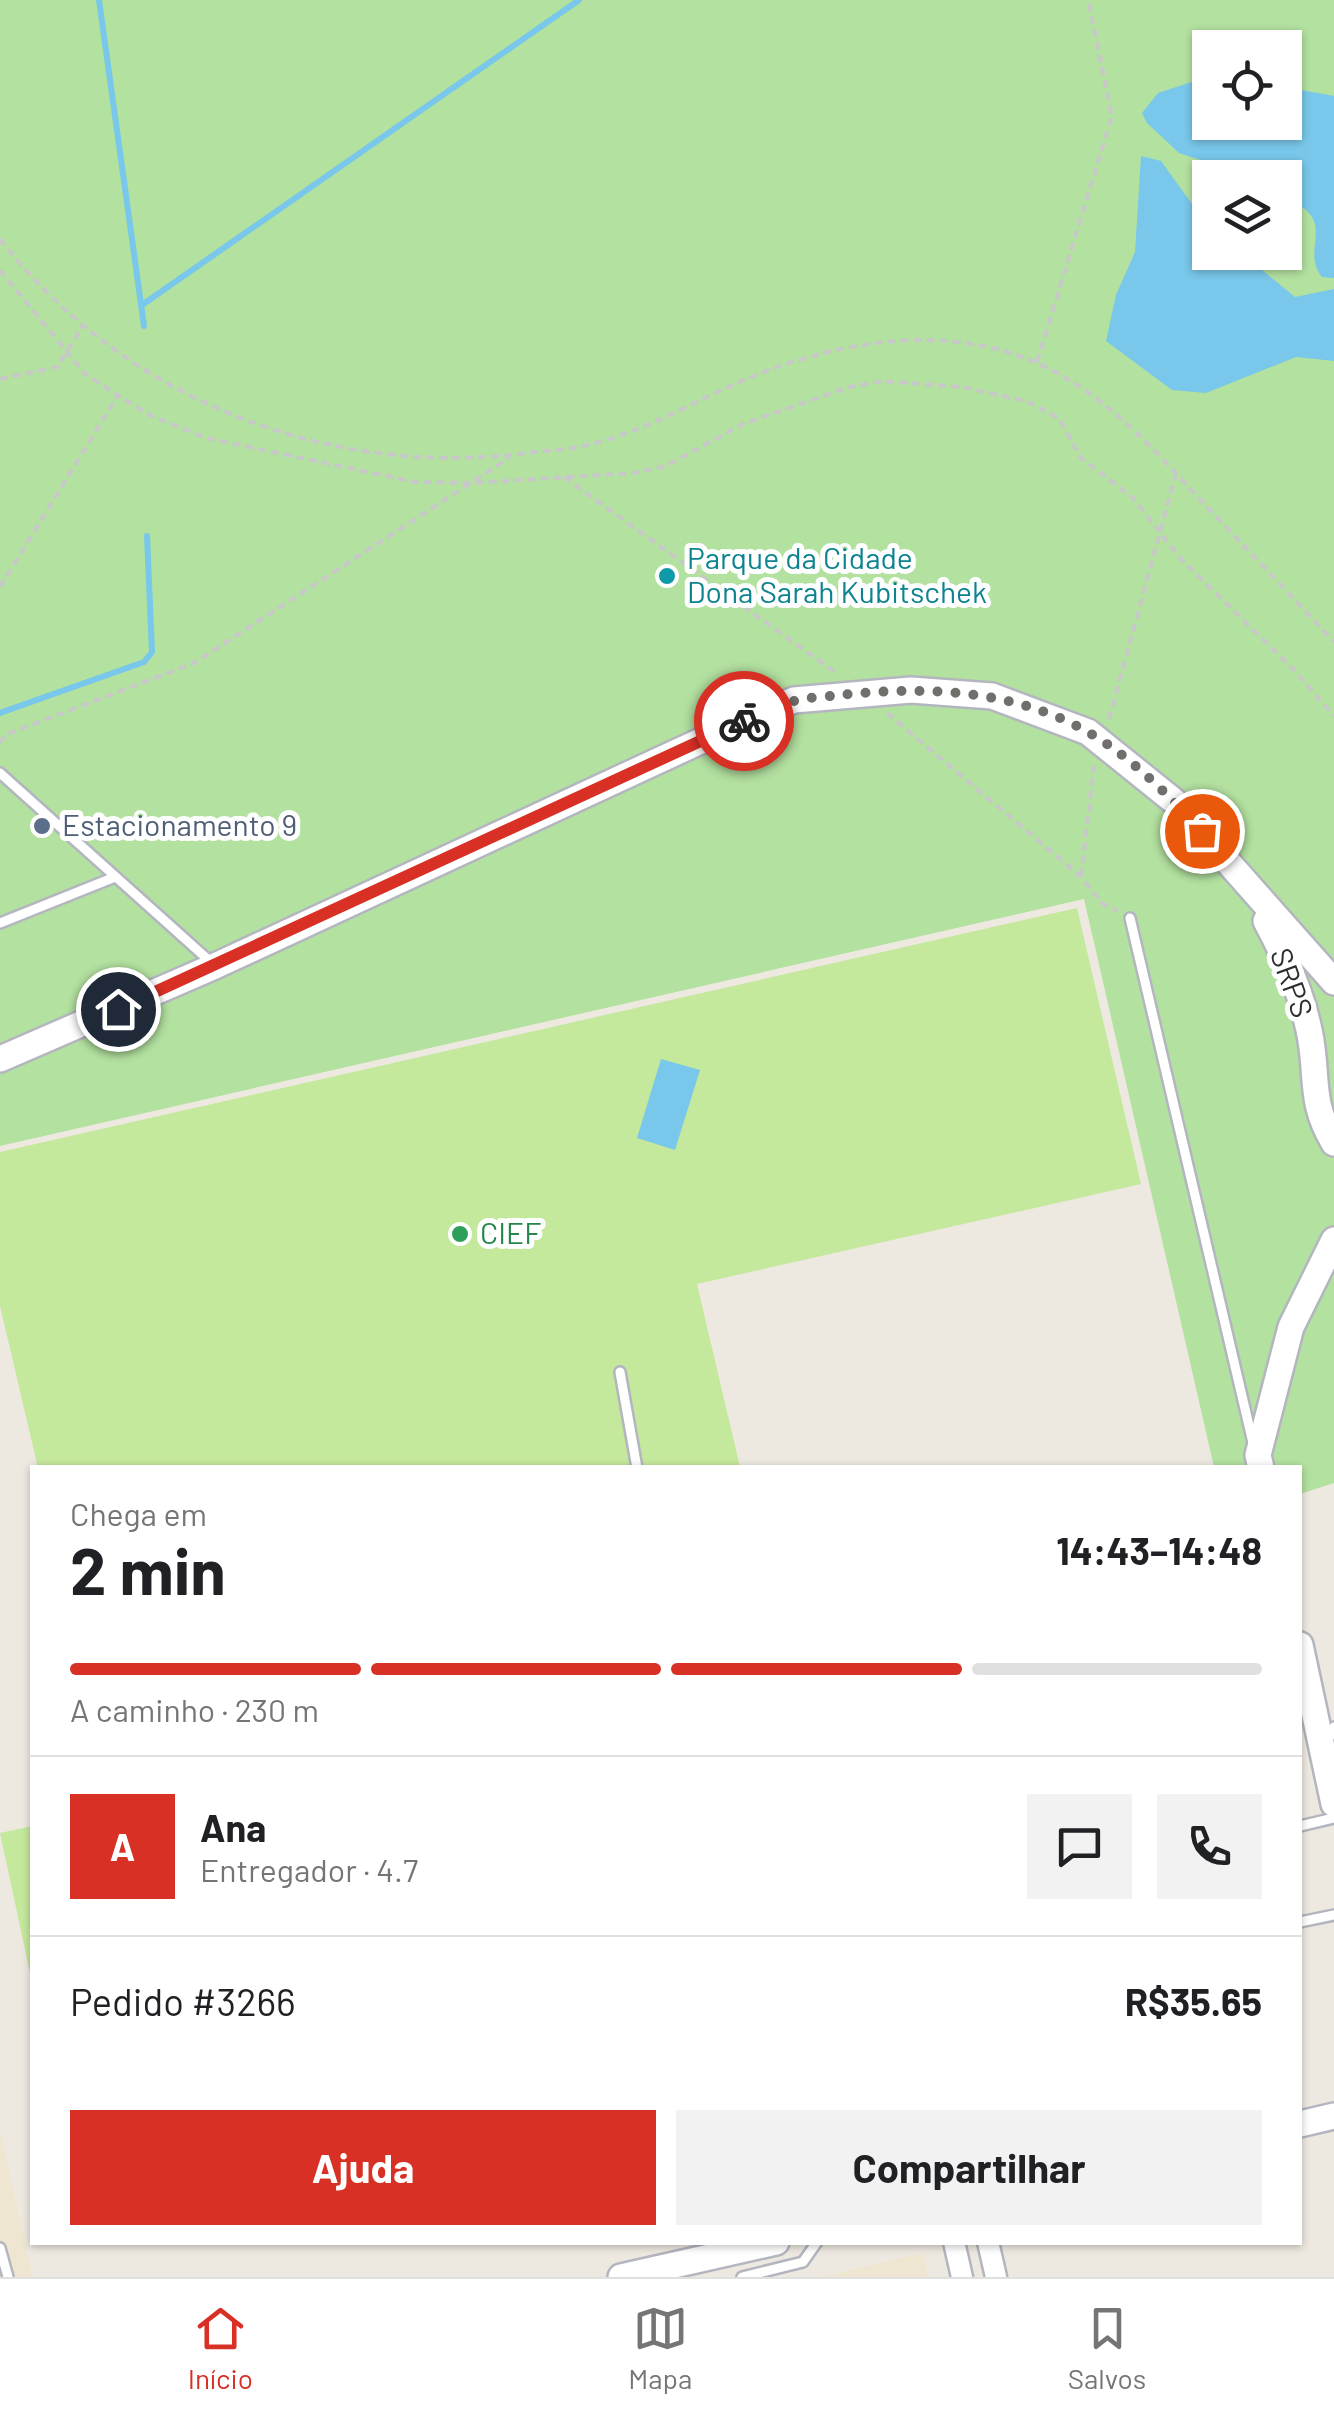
<!DOCTYPE html>
<html lang="pt">
<meta charset="utf-8">
<style>
:root{--surface:#fff;--page:#f2f2f2;--text:#202124;--muted:#757577;--line:#e0e0e0;--accent:#d93025}
body{margin:0;font-family:Barlow,sans-serif;background:var(--page);color:var(--text);height:100vh;display:flex;flex-direction:column;font-size:38px;white-space:nowrap}
*{box-sizing:border-box;margin:0}
p{font-size:32px;color:var(--muted)}
.icon{flex:none;width:55px;height:55px;fill:none;stroke:currentColor;stroke-width:2;stroke-linecap:round;stroke-linejoin:round}
.map{position:relative;flex:1;overflow:hidden}
.details{position:absolute;left:30px;top:1465px;width:1272px;height:780px;display:flex;flex-direction:column;background:var(--surface);border-radius:0px;box-shadow:0 2px 8px #0004}
.details>*{flex:none}
.controls{position:absolute;left:1192px;top:30px;display:grid;gap:20px}
.controls a{display:grid;place-items:center;width:110px;height:110px;border-radius:0px;background:var(--surface);box-shadow:0 2px 8px #0004;font-size:50px}
.pin{position:absolute;display:grid;place-items:center;width:85px;height:85px;color:#fff;margin:-42px;border:5px solid #fff;border-radius:50%;box-shadow:0 2px 10px #0007}
.courier{position:absolute;display:grid;place-items:center;width:100px;height:100px;margin:-50px;border:8px solid #d93025;border-radius:50%;background:#fff;color:#222;box-shadow:0 2px 12px #0007}
.overview em{font-style:normal;font-weight:700}
.overview div{display:flex;flex-direction:column-reverse}
.overview{display:flex;align-items:center;justify-content:space-between;height:170px;padding:0 40px}
h1{font-size:65px;font-weight:700;line-height:75px}
.bar{display:grid;grid-template-columns:repeat(4,1fr);gap:15px 10px;align-content:center;height:120px;padding:0 40px}
.bar i{height:12px;border-radius:8px;background:var(--line)}
.bar .current{background:var(--accent)}
.bar p{grid-column:span 4}
.line{display:flex;align-items:center;gap:25px;padding:0 40px;border-top:2px solid var(--line)}
.line div{flex:1}
.round{display:grid;place-items:center;flex:none;width:105px;height:105px;border-radius:0px;background:var(--page)}
.cta{display:flex;gap:20px;margin-top:auto;padding:20px 40px}
.cta a{flex:1;height:115px;border-radius:0px;background:var(--accent);color:#fff;font-size:40px;font-weight:700;line-height:115px;text-align:center}
.cta a+a{background:var(--page);color:var(--text)}
.tab-bar{display:flex;justify-content:space-around;align-items:center;height:140px;border-top:2px solid var(--line);background:var(--surface);font-size:28px;color:var(--muted)}
.tab-bar a{display:grid;justify-items:center;gap:5px}
.tab-bar .current{color:var(--accent)}
.map>svg:first-child{display:block}
.education{fill:#eee6d1}
.green{fill:#b3e1a0;fill-rule:evenodd}
.pitch{fill:#c4e89c}
.water{fill:#79c7ea}
.lines{fill:none;stroke-linecap:round;stroke-linejoin:round}
.stream{stroke:#79c7ea;stroke-width:6}
.service-casing{stroke:#b4b6bf;stroke-width:14}
.tertiary-casing{stroke:#b4b6bf;stroke-width:25}
.secondary-casing{stroke:#b4b6bf;stroke-width:30}
.path{stroke:#c8c8c8;stroke-width:4;stroke-dasharray:8 5;stroke-linecap:butt}
.service{stroke:#fff;stroke-width:9}
.tertiary{stroke:#fff;stroke-width:20}
.secondary{stroke:#fff;stroke-width:25}
.done{stroke:#716f6c;stroke-width:10;stroke-dasharray:0 18}
.route{stroke:#d93025;stroke-width:12}
.culture-dot{fill:#0f9aa8;stroke:#fff;stroke-width:4}
.service-dot{fill:#5c6f8a;stroke:#fff;stroke-width:4}
.leisure-dot{fill:#2e9e5b;stroke:#fff;stroke-width:4}
.labels{text-anchor:middle;stroke-width:10;stroke-linejoin:round;paint-order:stroke}
.culture-label{font-size:30px;fill:#0d838f;stroke:#fff;text-anchor:start}
.service-label{font-size:30px;fill:#4e5e75;stroke:#fff;text-anchor:start}
.street-label{font-size:30px;fill:#2d2d2d;stroke:#fff}
.leisure-label{font-size:30px;fill:#27864d;stroke:#fff;text-anchor:start}
</style>
<div class="map">
<svg width="1334" height="2277" viewBox="0 0 1334 2277">
<rect width="100%" height="100%" fill="#eee9e0"/>
<path class="education" d="M 0,2130 L 33,2277 L 0,2277 Z
M 923,2253 L 929,2277 L 822,2277 Z"/>
<path class="green" d="M 0,0 L 1334,0 L 1334,1483 L 1300,1494 L 1300,1468 L 1214,1467 L 1084,899 L 0,1146 ZM 1210,48 L 1285,48 L 1285,122 L 1210,122 ZM 1210,178 L 1285,178 L 1285,252 L 1210,252 Z"/>
<path class="pitch" d="M 1077,908 L 1141,1184 L 697,1284 L 740,1467 L 38,1468 L 0,1306 L 0,1152 Z
M 32,1826 L 32,1972 L 30,1973 L 0,1833 Z"/>
<path class="water" d="M 1210,76 L 1210,122 L 1285,122 L 1285,87 L 1334,96 L 1334,278 L 1322,277 C 1301,251 1334,224 1297,204 L 1285,211 L 1285,178 L 1230,177 L 1225,168 L 1179,153 L 1147,123 L 1142,113 L 1158,93 Z
M 1141,156 L 1161,161 L 1192,204 L 1210,215 L 1210,252 L 1253,253 L 1251,261 L 1295,297 L 1334,289 L 1334,361 L 1296,357 L 1206,393 L 1172,390 L 1106,341 L 1116,295 L 1135,252 Z
M 661,1059 L 700,1070 L 675,1150 L 637,1138 Z"/>
<g class="lines">
<path class="stream" d="M 99,0 L 144,326
M 142,305 L 579,0
M 0,713 L 144,662 L 152,652 L 147,536"/>
<defs>
<path id="service" d="M 0,773 L 213,964
M 1130,918 L 1253,1443
M 0,923 L 115,877
M 620,1372 L 637,1468
M 1327,1743 L 1334,1727
M 1300,1826 L 1334,1818
M 1300,1922 L 1334,1915
M 0,2248 L 8,2277
M 742,2277 L 803,2262 L 817,2242"/>
<path id="tertiary" d="M 954,2242 L 962,2277
M 988,2242 L 996,2277"/>
<path id="secondary" d="M 1266,921 C 1285,956 1301,992 1309,1030 C 1319,1075 1308,1100 1334,1143
M 0,1059 L 215,966 L 733,726 L 794,700 L 911,690 L 992,696 L 1088,732 L 1175,802 L 1334,982
M 1261,1468 L 1258,1455 L 1291,1327 L 1334,1240
M 1300,1645 L 1334,1804
M 1300,2124 L 1334,2116
M 621,2277 L 776,2242"/>
</defs>
<use href="#service" class="service-casing"/>
<use href="#tertiary" class="tertiary-casing"/>
<use href="#secondary" class="secondary-casing"/>
<path class="path" d="M 0,239 C 125,401 333,481 534,452 C 554,450 576,449 595,443 C 656,427 708,393 766,371 C 852,339 951,325 1037,363 C 1107,394 1156,452 1207,507 C 1250,552 1292,597 1334,642
M 0,270 L 85,374 L 149,415 L 206,438 L 415,482 L 470,483 L 634,473 L 666,466 L 743,424 L 849,387 L 882,381 L 962,387 L 1026,401 L 1059,418 L 1081,458 L 1133,498 L 1180,558 L 1294,670 L 1334,716
M 1037,362 L 1112,116 L 1088,0
M 0,379 L 57,367 L 82,327
M 564,477 L 836,673
M 0,587 L 118,395
M 887,713 L 1080,876 L 1103,904 L 1118,911
M 1109,719 L 1176,473
M 0,743 L 5,735 L 194,663 L 509,458
M 1081,876 L 1094,766"/>
<use href="#service" class="service"/>
<use href="#tertiary" class="tertiary"/>
<use href="#secondary" class="secondary"/>
</g>
<g class="lines">
<path class="done" d="M 744,721 C 760,714 777,705 794,701 C 808,697 825,697 840,695 C 925,686 1017,689 1093,735 C 1133,759 1170,797 1202,831"/>
<path class="route" d="M 118,1009 L 744,721"/>
</g>
<circle class="culture-dot" cx="667" cy="576" r="10"/>
<circle class="service-dot" cx="42" cy="826" r="10"/>
<circle class="leisure-dot" cx="460" cy="1234" r="10"/>
<g class="labels">
<g class="culture-label">
<text x="687" y="569">Parque da Cidade<tspan x="687" dy="34">Dona Sarah Kubitschek</tspan></text>
</g>
<g class="service-label">
<text x="62" y="836">Estacionamento 9</text>
</g>
<g class="street-label">
<text transform="translate(1291 983) rotate(70)" y="10">SRPS</text>
</g>
<g class="leisure-label">
<text x="480" y="1244">CIEF</text>
</g>
</g>
</svg>
<div class="controls">
<a><svg class="icon" aria-label="locate" viewBox="0 0 24 24"><circle cx="12" cy="12" r="6"/><path d="M12 2v4M12 18v4M2 12h4M18 12h4"/></svg></a>
<a><svg class="icon" aria-label="layers" viewBox="0 0 24 24"><path d="M12 4l9 5-9 5-9-5zM3 14l9 5 9-5"/></svg></a>
</div>
<div class="pin" style="left:1202px;top:831px;background:#ea580c"><svg class="icon" aria-label="bag" viewBox="0 0 24 24"><path d="M5 8h14l-1 12H6zM9 8a3 3 0 0 1 6 0"/></svg></div>
<div class="pin" style="left:118px;top:1009px;background:#1f2937"><svg class="icon" aria-label="home" viewBox="0 0 24 24"><path d="M3 11l9-7 9 7M6 9v11h12V9"/></svg></div>
<div class="courier" style="left:744px;top:721px"><svg class="icon" aria-label="bike" viewBox="0 0 24 24"><circle cx="6" cy="16" r="4"/><circle cx="18" cy="16" r="4"/><path d="M6 16l4-8h5l3 8M10 8l3 8H6M13 5h3"/></svg></div>
<section class="details">
<div class="overview"><div><h1>2 min</h1><p>Chega em</p></div><em>14:43–14:48</em></div>
<div class="bar"><i class="current"></i><i class="current"></i><i class="current"></i><i></i><p>A caminho · 230 m</p></div>
<div class="line" style="height:180px"><b class="round" style="background:var(--accent);color:#fff">A</b><div><b>Ana</b><p>Entregador · 4.7</p></div><a class="round"><svg class="icon" aria-label="chat" viewBox="0 0 24 24"><path d="M4 5h16v11H9l-5 4z"/></svg></a><a class="round"><svg class="icon" aria-label="phone" viewBox="0 0 24 24"><path d="M5 4h4l2 5-3 2q2 4 5 5l2-3 5 2v4C11 20 4 13 5 4z"/></svg></a></div>
<div class="line" style="height:130px"><div>Pedido #3266</div><b>R$35.65</b></div>
<div class="cta"><a>Ajuda</a><a>Compartilhar</a></div>
</section>
</div>
<nav class="tab-bar">
<a class="current"><svg class="icon" aria-label="home" viewBox="0 0 24 24"><path d="M3 11l9-7 9 7M6 9v11h12V9"/></svg>Início</a>
<a><svg class="icon" aria-label="map" viewBox="0 0 24 24"><path d="M3 6l6-2 6 2 6-2v14l-6 2-6-2-6 2zM9 4v14M15 6v14"/></svg>Mapa</a>
<a><svg class="icon" aria-label="saved" viewBox="0 0 24 24"><path d="M7 4h10v16l-5-4-5 4z"/></svg>Salvos</a>
</nav>
